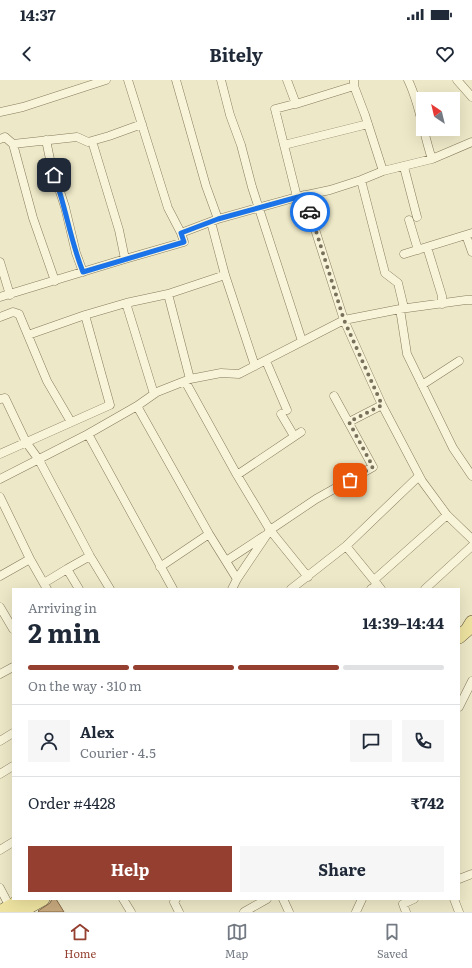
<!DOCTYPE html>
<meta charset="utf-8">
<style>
:root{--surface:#fff;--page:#f6f6f7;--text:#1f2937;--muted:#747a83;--line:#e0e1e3;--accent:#943f2f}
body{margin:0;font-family:Literata,serif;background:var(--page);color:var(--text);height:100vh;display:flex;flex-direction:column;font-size:15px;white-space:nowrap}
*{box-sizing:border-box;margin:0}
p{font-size:13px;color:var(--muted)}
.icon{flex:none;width:22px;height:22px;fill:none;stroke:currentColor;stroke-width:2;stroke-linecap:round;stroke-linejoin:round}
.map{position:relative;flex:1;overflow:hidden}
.panel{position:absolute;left:12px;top:508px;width:448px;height:312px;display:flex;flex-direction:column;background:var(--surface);border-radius:0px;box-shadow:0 4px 16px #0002}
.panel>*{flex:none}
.needle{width:26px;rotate:325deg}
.controls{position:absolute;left:416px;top:12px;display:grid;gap:8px}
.controls a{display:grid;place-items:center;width:44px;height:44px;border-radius:0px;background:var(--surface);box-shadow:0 4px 16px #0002;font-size:20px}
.pin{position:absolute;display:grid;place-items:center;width:34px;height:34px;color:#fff;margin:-17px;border-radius:8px;box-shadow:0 2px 6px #0006}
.courier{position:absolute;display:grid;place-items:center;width:40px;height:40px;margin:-20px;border:3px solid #1a73e8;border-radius:50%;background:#fff;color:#222;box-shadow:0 1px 5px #0007}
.head em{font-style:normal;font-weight:700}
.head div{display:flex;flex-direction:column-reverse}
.head{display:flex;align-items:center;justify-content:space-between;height:68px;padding:0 16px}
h1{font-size:26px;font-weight:700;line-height:30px}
.bar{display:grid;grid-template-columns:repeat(4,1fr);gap:6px 4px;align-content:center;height:48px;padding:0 16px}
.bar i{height:5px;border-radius:3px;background:var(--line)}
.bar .on{background:var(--accent)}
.bar p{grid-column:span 4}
.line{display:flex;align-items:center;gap:10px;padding:0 16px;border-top:1px solid var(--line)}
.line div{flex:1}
.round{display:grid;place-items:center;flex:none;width:42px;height:42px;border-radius:0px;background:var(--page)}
.action{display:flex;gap:8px;margin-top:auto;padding:8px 16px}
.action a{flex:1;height:46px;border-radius:0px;background:var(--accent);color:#fff;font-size:16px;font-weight:700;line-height:46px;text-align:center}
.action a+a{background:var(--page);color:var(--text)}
.status{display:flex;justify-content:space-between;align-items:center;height:28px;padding:0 20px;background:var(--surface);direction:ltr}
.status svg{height:11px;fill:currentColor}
header{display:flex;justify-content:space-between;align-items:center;height:52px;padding:0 16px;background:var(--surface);font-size:18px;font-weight:700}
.tab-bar{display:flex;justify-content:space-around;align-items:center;height:56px;border-top:1px solid var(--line);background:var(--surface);font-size:11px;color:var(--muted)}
.tab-bar a{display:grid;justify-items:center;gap:2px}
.tab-bar .on{color:var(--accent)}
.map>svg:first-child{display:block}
.building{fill:#c9aa7e;stroke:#866943}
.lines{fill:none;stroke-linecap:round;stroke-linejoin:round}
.street-casing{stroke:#887b5d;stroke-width:9}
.primary-casing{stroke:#564831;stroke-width:14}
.street{stroke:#f8f4da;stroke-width:8}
.primary{stroke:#eee3a0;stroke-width:13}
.done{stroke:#78705a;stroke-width:4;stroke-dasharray:0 7.2}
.route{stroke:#1a73e8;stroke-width:5}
</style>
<div class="status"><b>14:37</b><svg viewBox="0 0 49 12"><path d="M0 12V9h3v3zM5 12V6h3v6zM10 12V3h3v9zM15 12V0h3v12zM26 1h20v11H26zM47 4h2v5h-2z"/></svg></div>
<header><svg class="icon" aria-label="back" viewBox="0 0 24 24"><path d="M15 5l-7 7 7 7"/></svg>Bitely<svg class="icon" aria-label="heart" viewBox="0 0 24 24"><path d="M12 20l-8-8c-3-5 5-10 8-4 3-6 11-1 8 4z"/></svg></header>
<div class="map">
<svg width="472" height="832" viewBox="0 0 472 832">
<rect width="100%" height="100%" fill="#ede8c7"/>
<path class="building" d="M 52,819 L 56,819 L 64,832 L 39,832 L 38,831 L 50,823 Z"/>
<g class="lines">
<defs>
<path id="street" d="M 128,0 L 168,128 L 181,153
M 176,0 L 206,106 L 218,139
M 221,0 L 230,35 L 241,65 L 252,107 L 302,261
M 287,0 L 296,24 L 354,6 L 354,0
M 408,0 C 420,24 423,53 432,79
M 457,0 L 472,17
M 354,6 L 365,35 L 383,91
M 0,32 L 23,27 L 106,0
M 0,59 L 5,57 L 13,64 L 33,138 L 55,201
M 46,60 L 51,84 L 65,127 L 76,173 L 83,192
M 92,61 L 119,150 L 125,179
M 13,64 L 77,57 L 88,62 L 109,56 L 142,44
M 284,65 L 368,44
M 404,87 L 417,137
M 361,100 L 385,193 L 398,203 L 404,228
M 304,115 L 344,240 L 382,325 L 422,401 L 447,435 L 472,459
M 297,117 L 275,29 L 298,23
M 409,140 L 418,170
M 211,142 L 225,195 L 255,286
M 466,155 L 472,172
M 427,167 L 442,216 L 442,224
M 404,174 L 472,153
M 0,182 L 10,215
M 168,214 L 190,299
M 0,217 L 125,179 L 184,162 L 181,153 L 218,139 L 297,117 L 330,110 L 361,100 L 383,91 L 432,79 L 472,62
M 126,223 L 154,314
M 400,229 L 407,274 L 453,368 L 472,396
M 0,237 L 13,232 L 19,234 L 47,301 L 71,342
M 28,255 L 85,235 L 126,223 L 168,214 L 225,195
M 266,281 L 287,330
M 185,301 L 237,395 L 270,450 L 308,497
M 422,305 L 459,281
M 0,319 L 5,318 L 26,362 L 39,380 L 90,476 L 110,509
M 137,326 L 209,454 L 237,499
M 281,334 L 294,356
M 349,342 L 382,325
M 88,354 L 173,509
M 0,374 L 110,325 L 85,235
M 237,395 L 301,352
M 0,399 L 88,354 L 137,326 L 157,312 L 190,299 L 221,293 L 239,294 L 344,240 L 400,229 L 466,220 L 472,220
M 0,417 L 30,479 L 47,509
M 346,466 L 381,509
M 226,481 L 264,456
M 160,487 L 209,454
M 0,496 L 30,479
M 374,500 L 447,435
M 44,503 L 67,489
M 79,509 L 67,489 L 90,476
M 232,509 L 237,499 L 270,450 L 316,419 L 373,387 L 334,316
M 291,509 L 346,466 L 419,396
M 371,509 L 378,505
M 425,509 L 472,466
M 0,527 L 13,549
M 0,594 L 13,587
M 459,627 L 472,601
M 0,661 L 13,653
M 0,694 L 13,686
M 0,770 L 13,762
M 459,799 L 472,794
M 0,808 L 10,827
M 123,819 L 131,832
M 176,819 L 174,822 L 179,832
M 283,819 L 289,832
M 454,819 L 459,832
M 244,832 L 267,819
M 356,832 L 362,819
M 406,832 L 403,824 L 414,819"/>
<path id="primary" d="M 459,557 L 467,550 L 472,542
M 0,832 L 23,819
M 20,832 L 43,819"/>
</defs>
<use href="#street" class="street-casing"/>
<use href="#primary" class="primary-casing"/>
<use href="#street" class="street"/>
<use href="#primary" class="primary"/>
</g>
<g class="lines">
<path class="done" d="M 310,132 L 344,240 L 382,325 L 349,342 L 373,387 L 350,400"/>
<path class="route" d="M 54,95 C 66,127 70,160 83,192 L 184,162 L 181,153 L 218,139 L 298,117 L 304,115 L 310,132"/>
</g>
</svg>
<div class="controls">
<a><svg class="needle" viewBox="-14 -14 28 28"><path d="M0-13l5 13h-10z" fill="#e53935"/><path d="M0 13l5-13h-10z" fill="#747a83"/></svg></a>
</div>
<div class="pin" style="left:350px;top:400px;background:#ea580c"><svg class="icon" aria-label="bag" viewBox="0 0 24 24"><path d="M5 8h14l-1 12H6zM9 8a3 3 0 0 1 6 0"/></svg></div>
<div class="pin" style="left:54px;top:95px;background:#1f2937"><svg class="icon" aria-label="home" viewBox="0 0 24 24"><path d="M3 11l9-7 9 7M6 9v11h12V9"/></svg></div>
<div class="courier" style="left:310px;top:132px"><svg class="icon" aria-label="car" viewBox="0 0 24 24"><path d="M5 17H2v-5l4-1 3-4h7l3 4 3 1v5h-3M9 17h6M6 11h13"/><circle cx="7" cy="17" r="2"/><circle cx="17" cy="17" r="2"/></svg></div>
<section class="panel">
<div class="head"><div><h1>2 min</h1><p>Arriving in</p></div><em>14:39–14:44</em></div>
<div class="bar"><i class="on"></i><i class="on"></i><i class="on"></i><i></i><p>On the way · 310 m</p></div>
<div class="line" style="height:72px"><a class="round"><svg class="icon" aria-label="person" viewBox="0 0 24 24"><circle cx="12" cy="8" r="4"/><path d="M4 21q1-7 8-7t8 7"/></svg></a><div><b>Alex</b><p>Courier · 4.5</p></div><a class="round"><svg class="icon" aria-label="chat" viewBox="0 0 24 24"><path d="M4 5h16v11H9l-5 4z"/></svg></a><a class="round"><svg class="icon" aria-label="phone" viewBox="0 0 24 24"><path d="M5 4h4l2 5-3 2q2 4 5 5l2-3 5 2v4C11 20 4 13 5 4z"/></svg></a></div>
<div class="line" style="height:52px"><div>Order #4428</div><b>₹742</b></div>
<div class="action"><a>Help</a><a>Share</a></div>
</section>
</div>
<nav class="tab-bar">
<a class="on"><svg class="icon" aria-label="home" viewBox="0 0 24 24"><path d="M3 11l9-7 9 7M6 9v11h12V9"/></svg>Home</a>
<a><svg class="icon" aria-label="map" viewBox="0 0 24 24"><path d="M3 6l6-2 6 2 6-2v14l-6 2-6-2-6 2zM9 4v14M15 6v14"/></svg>Map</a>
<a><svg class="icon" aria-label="saved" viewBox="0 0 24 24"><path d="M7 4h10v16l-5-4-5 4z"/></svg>Saved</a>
</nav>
